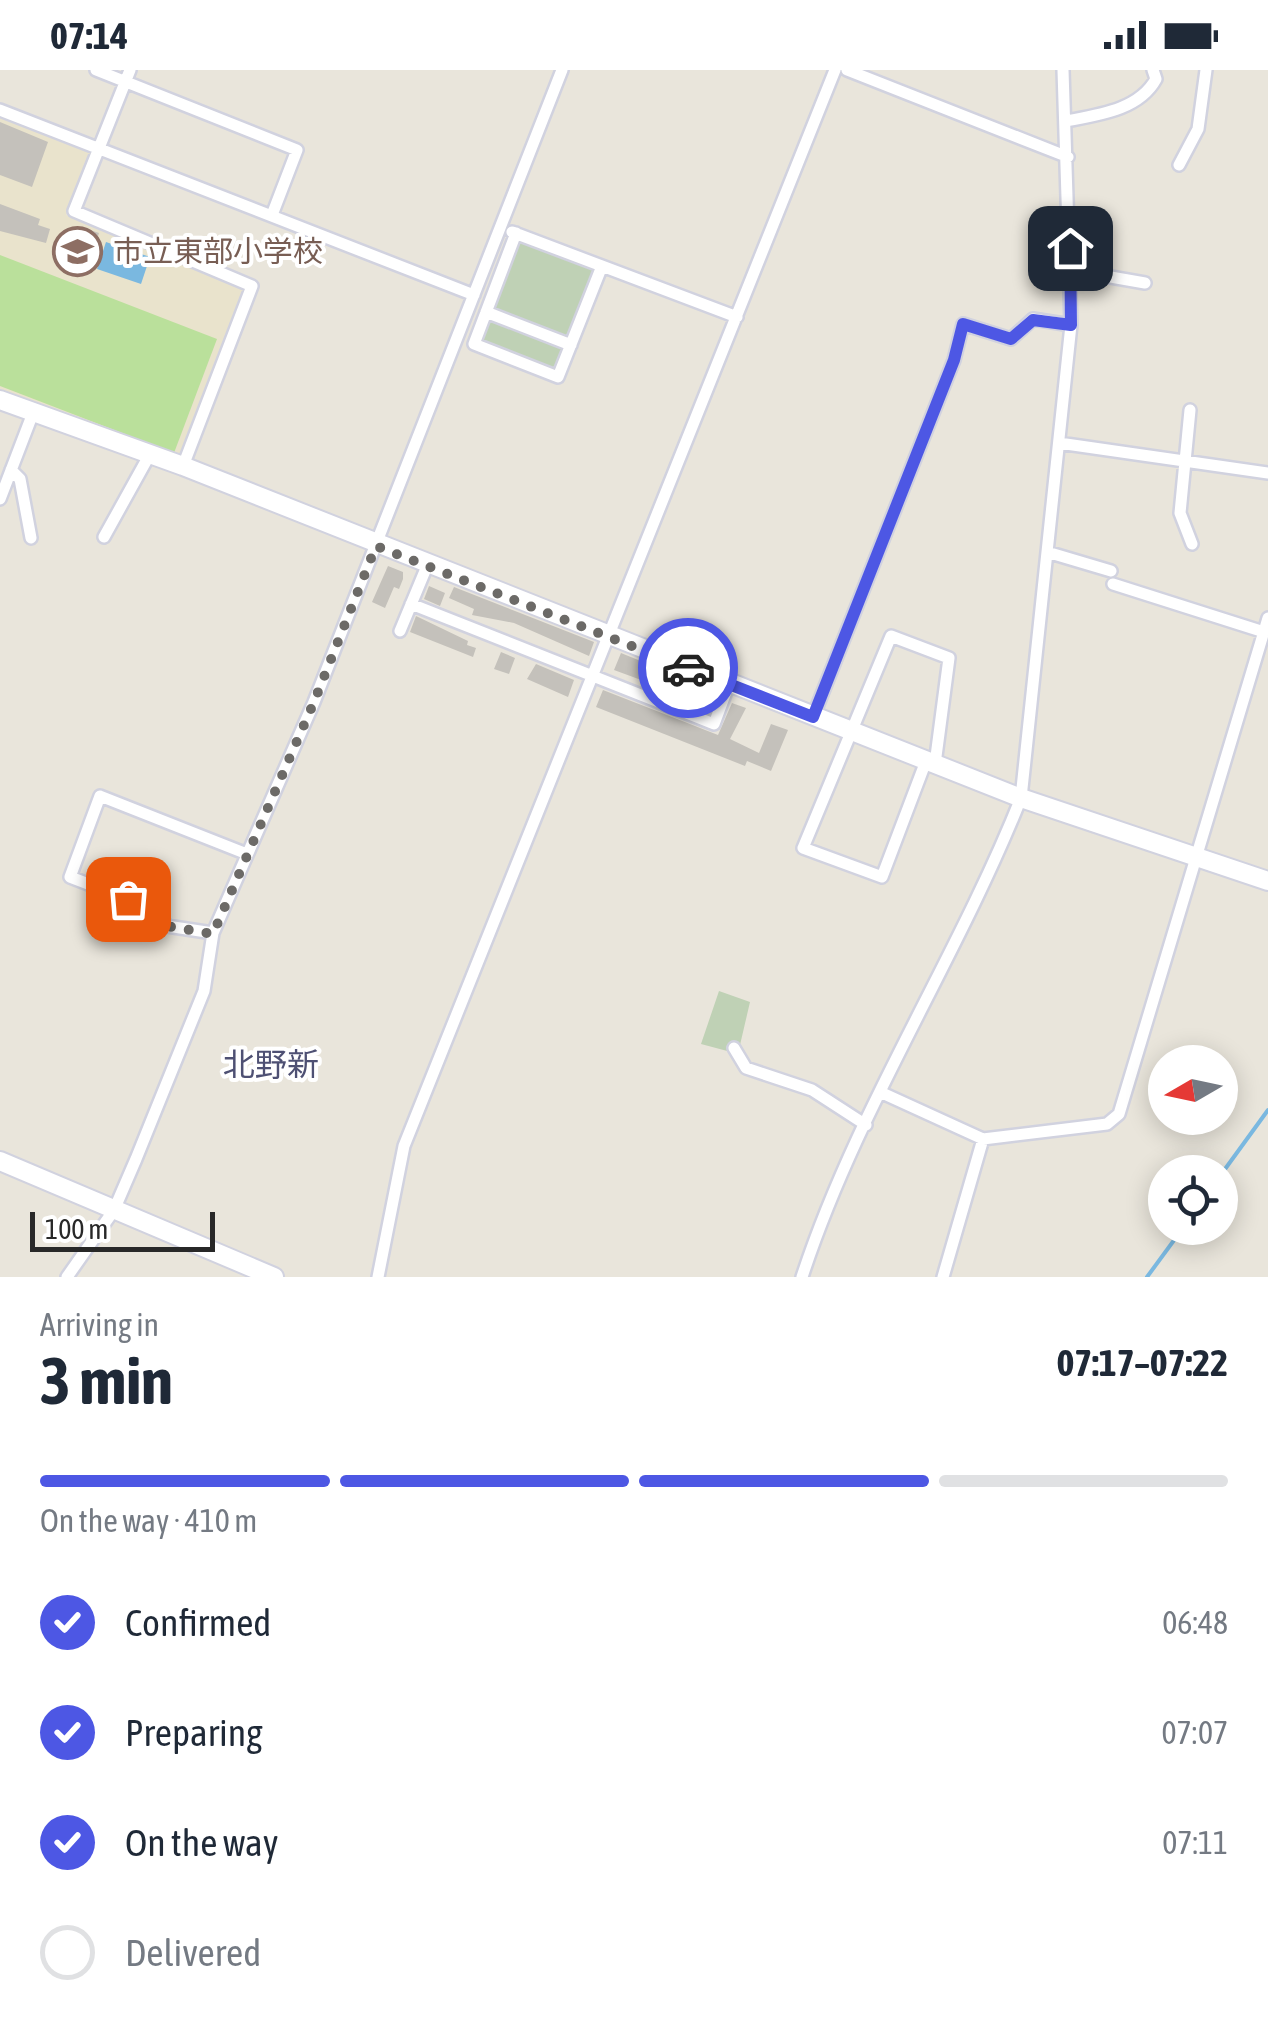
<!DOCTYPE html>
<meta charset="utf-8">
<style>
:root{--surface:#fff;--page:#f2f2f3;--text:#1f2937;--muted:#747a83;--line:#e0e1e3;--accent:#4d57e4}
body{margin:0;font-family:"Asap Condensed","Noto Sans JP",sans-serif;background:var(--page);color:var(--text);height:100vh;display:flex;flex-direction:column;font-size:38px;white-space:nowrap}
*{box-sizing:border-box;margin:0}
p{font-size:32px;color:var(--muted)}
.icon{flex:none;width:55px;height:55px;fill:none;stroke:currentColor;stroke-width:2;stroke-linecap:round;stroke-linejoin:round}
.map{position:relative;height:1207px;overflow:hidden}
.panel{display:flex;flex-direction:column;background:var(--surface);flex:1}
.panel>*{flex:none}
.needle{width:65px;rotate:261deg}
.fabs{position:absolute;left:1148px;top:975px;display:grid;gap:20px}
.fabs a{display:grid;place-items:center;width:90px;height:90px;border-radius:50%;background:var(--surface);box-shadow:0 5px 25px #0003;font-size:50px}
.scale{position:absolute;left:30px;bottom:25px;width:185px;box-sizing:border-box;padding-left:10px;border:5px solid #282828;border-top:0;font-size:28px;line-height:35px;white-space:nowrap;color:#282828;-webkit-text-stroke:8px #fff;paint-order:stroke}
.pin{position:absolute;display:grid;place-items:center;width:85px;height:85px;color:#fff;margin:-42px;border-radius:20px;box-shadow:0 5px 15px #0006}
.courier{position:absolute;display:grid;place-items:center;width:100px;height:100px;margin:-50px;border:8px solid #4d57e4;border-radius:50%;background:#fff;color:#222;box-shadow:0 2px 12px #0007}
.headline em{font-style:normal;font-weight:700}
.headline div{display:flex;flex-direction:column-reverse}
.headline{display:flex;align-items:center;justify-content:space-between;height:170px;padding:0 40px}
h1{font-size:65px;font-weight:700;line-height:75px}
.bar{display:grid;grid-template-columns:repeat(4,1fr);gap:15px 10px;align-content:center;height:120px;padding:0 40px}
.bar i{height:12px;border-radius:8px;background:var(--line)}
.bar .current{background:var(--accent)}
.bar p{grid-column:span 4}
ol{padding:0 40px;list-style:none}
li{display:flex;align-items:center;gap:30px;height:110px}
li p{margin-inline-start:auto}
li .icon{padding:10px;border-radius:50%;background:var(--accent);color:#fff;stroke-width:4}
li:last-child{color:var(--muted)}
li i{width:55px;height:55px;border:5px solid var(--line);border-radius:50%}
.status{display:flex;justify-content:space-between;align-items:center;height:70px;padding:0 50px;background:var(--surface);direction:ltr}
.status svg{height:28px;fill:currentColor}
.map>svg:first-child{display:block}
.education{fill:#e9e3cc}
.cemetery{fill:#bfd1b5}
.pitch{fill:#bae09b}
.water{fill:#7ab8e0}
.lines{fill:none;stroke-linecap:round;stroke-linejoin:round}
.stream{stroke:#7ab8e0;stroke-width:4}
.building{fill:#c4c1bb}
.street-casing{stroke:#d1d2df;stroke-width:16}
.secondary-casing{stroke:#d1d2df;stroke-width:22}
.street{stroke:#fff;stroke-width:11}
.secondary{stroke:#fff;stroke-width:18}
.done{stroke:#6c6a67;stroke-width:10;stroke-dasharray:0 18}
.route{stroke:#4d57e4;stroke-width:12}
.labels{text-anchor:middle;stroke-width:8;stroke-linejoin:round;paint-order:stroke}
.education-label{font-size:30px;fill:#785e54;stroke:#fff;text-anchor:start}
.neighbourhood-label{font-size:32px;fill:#4e5073;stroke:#fff}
</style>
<div class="status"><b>07:14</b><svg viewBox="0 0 49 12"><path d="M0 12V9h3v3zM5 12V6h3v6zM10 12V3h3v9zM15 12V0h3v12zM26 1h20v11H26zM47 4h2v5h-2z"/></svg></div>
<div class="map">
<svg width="1268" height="1207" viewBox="0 0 1268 1207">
<rect width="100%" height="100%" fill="#e9e5db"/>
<path class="education" d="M 0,44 L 93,80 L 66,145 L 245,220 L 178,392 L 0,323 Z"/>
<path class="cemetery" d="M 511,167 L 607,203 L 562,313 L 470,276 Z
M 719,921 L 750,932 L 740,975 L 731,982 L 701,974 Z"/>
<path class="pitch" d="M 0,185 L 217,269 L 174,383 L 0,316 Z"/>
<path class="water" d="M 106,172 L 150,187 L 141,214 L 97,199 Z"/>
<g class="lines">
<path class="stream" d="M 1220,1106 L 1268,1040
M 1147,1207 L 1183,1158"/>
</g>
<path class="building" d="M 0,52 L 48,72 L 32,117 L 0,105 Z
M 0,134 L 40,149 L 38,155 L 50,159 L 46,173 L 0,161 Z
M 87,159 L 99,163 L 87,200 L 67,194 L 70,184 L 78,187 Z
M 388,496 L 403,502 L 403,509 L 399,519 L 394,517 L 385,538 L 372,532 Z
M 429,516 L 445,523 L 440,536 L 424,529 Z
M 454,517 L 594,572 L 589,586 L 514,553 L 472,545 L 474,539 L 449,528 Z
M 416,546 L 468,571 L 467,575 L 476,578 L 473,587 L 410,562 Z
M 501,582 L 515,588 L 509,604 L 494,599 Z
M 621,583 L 714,621 L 709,635 L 614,600 Z
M 536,594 L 574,610 L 568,627 L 527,609 Z
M 603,620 L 718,665 L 732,633 L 746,638 L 730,669 L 759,683 L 771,654 L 788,660 L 771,701 L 747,691 L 745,696 L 596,637 Z"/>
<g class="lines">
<defs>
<path id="street" d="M 96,0 L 297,80 L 272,145
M 130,0 L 74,141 L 252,216 L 183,396
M 847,0 L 1068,87
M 0,40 L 474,225
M 1066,51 C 1098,45 1139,40 1156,9 L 1153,0
M 1179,95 L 1198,59 L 1206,0
M 512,162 L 737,247
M 516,163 L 474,274 L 558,307 L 602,196
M 1070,208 L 1105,206 L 1145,213
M 486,242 L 571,275
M 1190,340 L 1180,443 L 1192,474
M 1059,373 L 1268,403
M 11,400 L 20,409 L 31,468
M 0,429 L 33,343
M 104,467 L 150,384
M 1047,482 L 1111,501
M 1113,514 L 1264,562
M 411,534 L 714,654 L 729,614
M 400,561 L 427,496
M 813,647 L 954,290 L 963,254 L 1011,269 L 1033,249 L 1071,255
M 926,691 L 882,807 L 803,778 L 891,566 L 949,588 L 935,694
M 213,863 L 167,856 L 156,840 L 70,807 L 100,726 L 247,784
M 734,978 L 746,998 L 812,1020 L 866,1055
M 880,1022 L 983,1069 L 1107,1054 L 1119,1044 L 1268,548
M 67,1207 L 114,1140 L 136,1089 L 204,921 L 213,863 L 314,632 L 562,0
M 378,1207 L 404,1076 L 835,0
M 802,1207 C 857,1039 956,891 1021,728 L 1071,255 L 1063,0
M 943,1207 L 983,1069"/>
<path id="secondary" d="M 0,330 L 183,396 L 1021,728 L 1268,811
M 0,1091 L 274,1207"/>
</defs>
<use href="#street" class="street-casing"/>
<use href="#secondary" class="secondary-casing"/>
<use href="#street" class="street"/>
<use href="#secondary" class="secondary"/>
</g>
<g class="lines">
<path class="done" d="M 128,829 L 156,840 L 166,856 L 213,864 L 314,632 L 376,476 L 688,598"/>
<path class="route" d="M 688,598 L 813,647 L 954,290 L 963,254 L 1011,269 L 1033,250 L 1071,255 L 1070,178"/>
</g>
<defs>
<symbol id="school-ring" viewBox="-11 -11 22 22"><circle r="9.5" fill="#fff" stroke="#8d6e63" stroke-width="1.5"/><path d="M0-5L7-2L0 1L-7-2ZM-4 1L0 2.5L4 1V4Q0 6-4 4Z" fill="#8d6e63"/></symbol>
</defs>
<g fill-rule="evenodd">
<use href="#school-ring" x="50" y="154" width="55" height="55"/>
</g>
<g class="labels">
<g class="education-label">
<text x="113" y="192">市立東部小学校</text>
</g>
<g class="neighbourhood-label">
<text x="271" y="1006">北野新</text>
</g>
</g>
</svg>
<div class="fabs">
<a><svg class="needle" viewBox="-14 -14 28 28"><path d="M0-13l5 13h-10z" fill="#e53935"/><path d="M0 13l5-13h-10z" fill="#747a83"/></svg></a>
<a><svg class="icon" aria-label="locate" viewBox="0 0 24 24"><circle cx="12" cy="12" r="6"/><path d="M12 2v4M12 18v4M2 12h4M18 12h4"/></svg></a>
</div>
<div class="scale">100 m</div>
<div class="pin" style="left:128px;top:829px;background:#ea580c"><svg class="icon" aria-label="bag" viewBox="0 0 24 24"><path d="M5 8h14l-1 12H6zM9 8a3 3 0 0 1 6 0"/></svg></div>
<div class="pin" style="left:1070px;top:178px;background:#1f2937"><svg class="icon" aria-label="home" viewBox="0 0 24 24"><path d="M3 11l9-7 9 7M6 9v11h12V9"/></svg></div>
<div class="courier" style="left:688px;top:598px"><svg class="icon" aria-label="car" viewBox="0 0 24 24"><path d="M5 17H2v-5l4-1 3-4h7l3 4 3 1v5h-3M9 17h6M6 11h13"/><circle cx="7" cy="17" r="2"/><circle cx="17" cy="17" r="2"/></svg></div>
</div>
<section class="panel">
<div class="headline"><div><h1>3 min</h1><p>Arriving in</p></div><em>07:17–07:22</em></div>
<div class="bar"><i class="current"></i><i class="current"></i><i class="current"></i><i></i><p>On the way · 410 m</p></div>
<ol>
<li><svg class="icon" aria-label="check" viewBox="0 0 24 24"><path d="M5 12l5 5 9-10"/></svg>Confirmed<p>06:48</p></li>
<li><svg class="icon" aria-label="check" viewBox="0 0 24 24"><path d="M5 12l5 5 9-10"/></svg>Preparing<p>07:07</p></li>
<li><svg class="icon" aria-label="check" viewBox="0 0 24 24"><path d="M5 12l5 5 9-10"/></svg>On the way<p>07:11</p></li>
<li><i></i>Delivered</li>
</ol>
</section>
